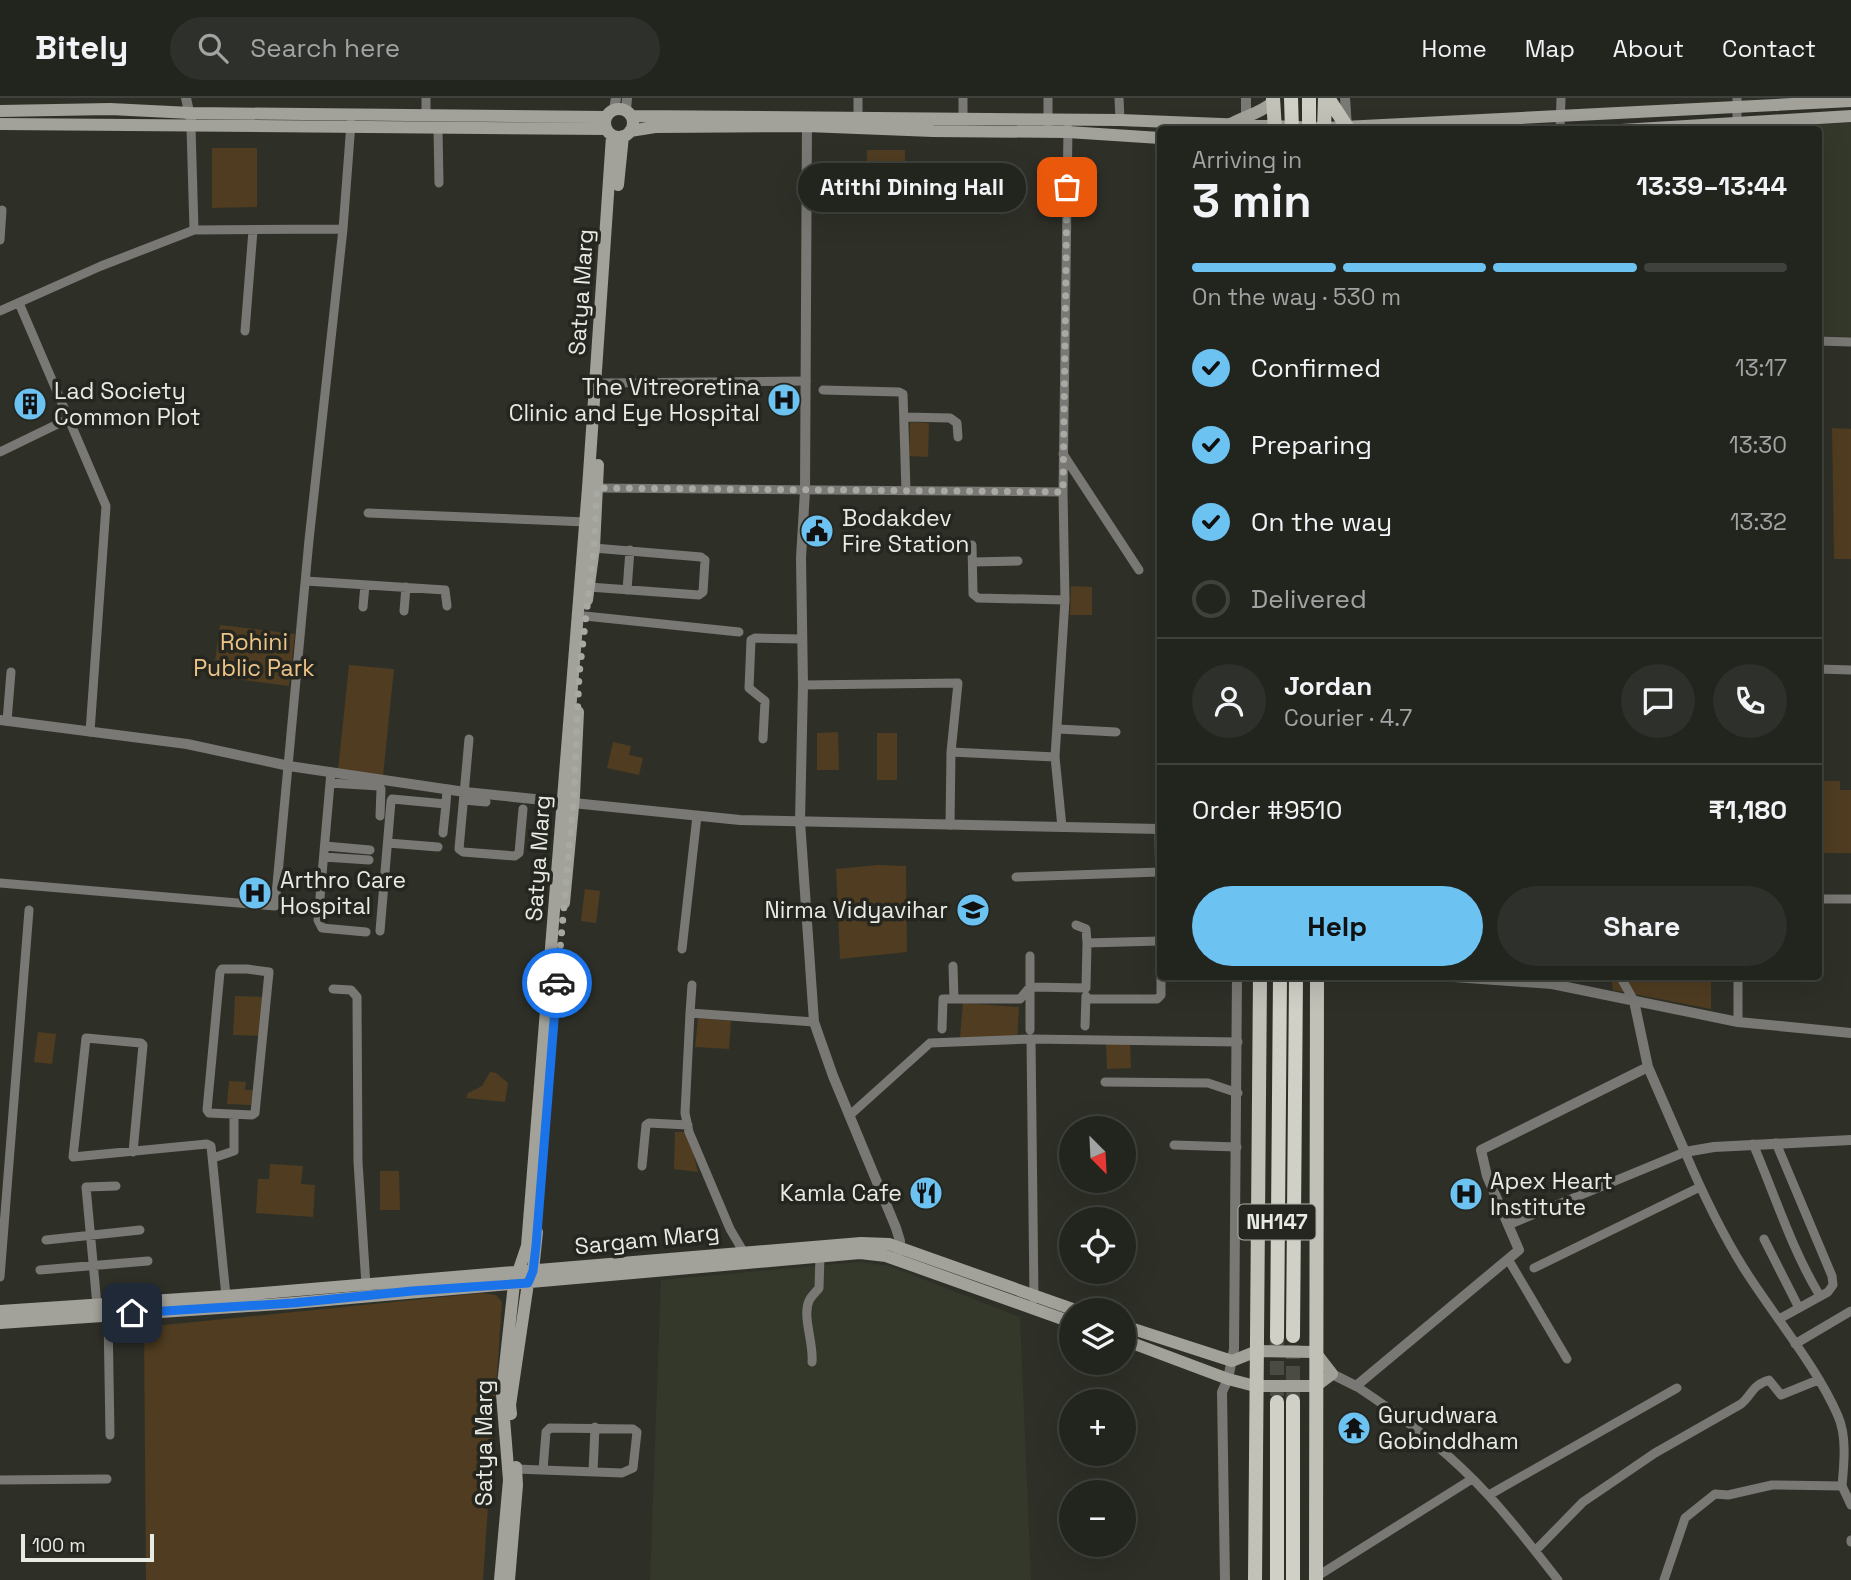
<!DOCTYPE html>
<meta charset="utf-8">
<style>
:root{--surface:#22241e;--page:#2e302b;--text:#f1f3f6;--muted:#a2a4a4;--line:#3f413c;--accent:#6cc3f2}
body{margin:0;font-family:"Space Grotesk",sans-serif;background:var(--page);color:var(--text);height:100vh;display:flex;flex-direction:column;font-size:26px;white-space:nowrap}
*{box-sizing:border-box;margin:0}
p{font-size:23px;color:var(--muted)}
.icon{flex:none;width:38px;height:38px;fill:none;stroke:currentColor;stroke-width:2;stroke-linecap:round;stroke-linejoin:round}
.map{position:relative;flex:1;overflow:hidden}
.details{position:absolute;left:1157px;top:28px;width:665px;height:854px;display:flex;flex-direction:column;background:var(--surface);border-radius:7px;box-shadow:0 7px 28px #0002,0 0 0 2px var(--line)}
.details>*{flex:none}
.needle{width:46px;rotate:156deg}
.tools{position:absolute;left:1059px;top:1018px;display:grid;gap:14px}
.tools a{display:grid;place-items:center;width:77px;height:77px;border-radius:50%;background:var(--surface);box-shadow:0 7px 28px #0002,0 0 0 2px var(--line);font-size:35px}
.scale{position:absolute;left:21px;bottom:18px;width:133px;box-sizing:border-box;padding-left:7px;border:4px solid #e8eae4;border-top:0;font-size:19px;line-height:24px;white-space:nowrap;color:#e8eae4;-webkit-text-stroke:5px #24261f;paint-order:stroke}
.pin{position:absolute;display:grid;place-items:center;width:60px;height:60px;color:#fff;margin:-30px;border-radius:14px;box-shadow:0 4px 10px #0006}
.courier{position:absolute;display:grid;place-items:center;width:70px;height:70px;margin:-35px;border:5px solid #1a73e8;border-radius:50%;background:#fff;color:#222;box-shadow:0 2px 9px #0007}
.bubble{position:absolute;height:49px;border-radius:24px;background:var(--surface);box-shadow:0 7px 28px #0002,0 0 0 2px var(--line);font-size:23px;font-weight:600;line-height:49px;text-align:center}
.summary em{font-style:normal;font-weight:600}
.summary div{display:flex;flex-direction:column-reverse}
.summary{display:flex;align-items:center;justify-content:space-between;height:119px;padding:0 35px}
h1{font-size:46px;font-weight:600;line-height:52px}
.bar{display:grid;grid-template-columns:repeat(4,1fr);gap:10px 7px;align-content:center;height:84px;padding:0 35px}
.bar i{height:9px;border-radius:5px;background:var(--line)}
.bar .current{background:var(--accent)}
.bar p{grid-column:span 4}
.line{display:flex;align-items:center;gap:18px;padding:0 35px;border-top:2px solid var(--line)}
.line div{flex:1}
.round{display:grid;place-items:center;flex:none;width:74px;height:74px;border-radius:37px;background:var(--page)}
ol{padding:0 35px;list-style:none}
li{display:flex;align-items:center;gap:21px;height:77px}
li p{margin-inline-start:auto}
li .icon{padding:7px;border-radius:50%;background:var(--accent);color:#111;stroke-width:4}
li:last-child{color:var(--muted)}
li i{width:38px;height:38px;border:4px solid var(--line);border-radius:50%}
.cta{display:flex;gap:14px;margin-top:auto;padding:14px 35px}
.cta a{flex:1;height:80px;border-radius:42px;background:var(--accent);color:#111;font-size:28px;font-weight:600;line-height:80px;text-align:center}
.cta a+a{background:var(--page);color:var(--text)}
header{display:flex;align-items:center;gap:42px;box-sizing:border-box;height:98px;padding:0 35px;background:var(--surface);border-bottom:2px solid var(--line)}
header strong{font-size:33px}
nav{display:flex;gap:38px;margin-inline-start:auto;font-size:24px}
.search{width:490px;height:63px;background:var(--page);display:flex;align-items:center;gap:18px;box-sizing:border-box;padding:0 24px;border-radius:38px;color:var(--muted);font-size:26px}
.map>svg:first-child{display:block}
.built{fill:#34382a}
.green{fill:#4f3c21}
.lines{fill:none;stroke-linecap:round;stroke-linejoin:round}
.trunk-tunnel{stroke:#4a4c44;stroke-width:14;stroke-dasharray:14 7;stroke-linecap:butt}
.minor{stroke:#797874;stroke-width:9}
.tertiary{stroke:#797874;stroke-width:10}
.secondary{stroke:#a2a19a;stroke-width:12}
.primary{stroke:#c2c1b8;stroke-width:14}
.trunk{stroke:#d1d0c6;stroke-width:14}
.trunk-bridge{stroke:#d1d0c6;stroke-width:14}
.done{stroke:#a7a9a2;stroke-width:7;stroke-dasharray:0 12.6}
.route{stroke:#1a73e8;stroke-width:9}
.labels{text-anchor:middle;stroke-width:7;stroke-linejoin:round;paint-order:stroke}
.shield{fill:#24261f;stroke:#adafa9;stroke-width:2}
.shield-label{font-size:21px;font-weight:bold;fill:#e8eae4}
.street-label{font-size:23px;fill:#e8eae4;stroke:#24261f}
.poi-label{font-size:23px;fill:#e8eae4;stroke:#24261f;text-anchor:start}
.park-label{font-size:23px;fill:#efc488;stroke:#24261f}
</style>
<header>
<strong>Bitely</strong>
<div class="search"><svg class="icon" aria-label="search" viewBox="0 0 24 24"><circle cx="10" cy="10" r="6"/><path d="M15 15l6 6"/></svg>Search here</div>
<nav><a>Home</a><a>Map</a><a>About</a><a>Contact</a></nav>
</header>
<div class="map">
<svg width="1851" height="1482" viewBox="0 0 1851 1482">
<rect width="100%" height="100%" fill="#2e3028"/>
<path class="built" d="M 1851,23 L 1851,239 L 1818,238 L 1818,32 L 1744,31 Z
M 860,1164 L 889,1168 L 1020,1219 L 1031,1482 L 650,1482 L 661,1182 Z"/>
<path class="green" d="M 212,50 L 257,50 L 257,109 L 212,110 Z
M 867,52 L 905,52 L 905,101 L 882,102 L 879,74 L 872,74 L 872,65 L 867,65 Z
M 910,324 L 929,325 L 928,359 L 909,358 Z
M 1832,330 L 1851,331 L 1851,461 L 1834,461 Z
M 1071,488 L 1092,489 L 1092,517 L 1070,517 Z
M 220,527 L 295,536 L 289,588 L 213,578 Z
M 349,567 L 394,571 L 383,678 L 338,672 Z
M 838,634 L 839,672 L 817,672 L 817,635 Z
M 877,635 L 897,635 L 897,682 L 877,682 Z
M 613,644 L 631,648 L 629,657 L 643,660 L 639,677 L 607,670 Z
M 1818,683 L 1840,683 L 1840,692 L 1851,692 L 1851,755 L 1818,755 Z
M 878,767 L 906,768 L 907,854 L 840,861 L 836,771 Z
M 585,791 L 600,793 L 596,825 L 581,823 Z
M 1611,879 L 1711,879 L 1711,911 L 1613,892 Z
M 235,898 L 262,899 L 260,938 L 233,937 Z
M 963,905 L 1019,909 L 1017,943 L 960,939 Z
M 698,920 L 731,923 L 729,951 L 695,949 Z
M 38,934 L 56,936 L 52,966 L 34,964 Z
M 1130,945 L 1131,970 L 1107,971 L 1106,946 Z
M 490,974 L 496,975 L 508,985 L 505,1004 L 466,1000 L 468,995 L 482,988 Z
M 229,983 L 246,984 L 245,992 L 253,992 L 251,1007 L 227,1006 Z
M 675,1034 L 688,1034 L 698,1074 L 674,1071 Z
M 270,1066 L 303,1068 L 301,1086 L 315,1087 L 313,1119 L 256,1115 L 258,1081 L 269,1081 Z
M 380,1073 L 399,1073 L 400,1112 L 380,1112 Z
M 482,1195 L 496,1197 L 502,1204 L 483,1482 L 146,1482 L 144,1229 Z"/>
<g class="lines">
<path class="trunk-tunnel" d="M 1277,1242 L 1277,1304
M 1293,1303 L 1293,1238"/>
<path class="minor" d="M 1048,0 L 1048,26
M 1119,0 L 1120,22
M 1737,0 L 1737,32
M 426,17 L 426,0
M 858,19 L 858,0
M 963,20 L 963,0
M 191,29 L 194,132
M 438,30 L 439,85
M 1560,32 L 1561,0
M 0,142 L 2,112
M 19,205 L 106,408 L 90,634
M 0,213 L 101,168 L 194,132 L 343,131
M 245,233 L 253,132
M 1818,243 L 1851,244
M 603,285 L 806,283
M 823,292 L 899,294 L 903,296 L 906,393
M 905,319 L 950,320 L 957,325 L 958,339
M 0,354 L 68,321
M 1063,356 L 1139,472
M 594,390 L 1063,394
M 368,415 L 586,424
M 972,447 L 973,496 L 978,500 L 1065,502
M 973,464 L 1018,463
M 306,483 L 445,492 L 447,508
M 589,489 L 699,497 L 703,494 L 705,462 L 701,459 L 594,450
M 627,492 L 630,452
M 363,509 L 365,487
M 404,513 L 406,489
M 585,518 L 739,534
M 1818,571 L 1851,572
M 803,587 L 958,585 L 951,654 L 950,727
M 7,623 L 11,574
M 1058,631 L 1116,634
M 469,641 L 459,751 L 463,754 L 515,758 L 519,755 L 523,711
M 763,641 L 765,603 L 749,590 L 751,542 L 755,540 L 801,541
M 951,654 L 1055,659
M 331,674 L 318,822 L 322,830 L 366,834
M 330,685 L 379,688 L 381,691 L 380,718
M 464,702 L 486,704
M 1062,729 L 1055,659 L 1065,502 L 1063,394 L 1068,30
M 1159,731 L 1160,800
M 443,735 L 446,706
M 388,745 L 438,749
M 325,748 L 370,752
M 324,759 L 369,762
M 1016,779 L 1160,774
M 0,785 L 275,808 L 309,442 L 343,131 L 351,25
M 1818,801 L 1851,801
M 1076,827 L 1086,831 L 1087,845
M 380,833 L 391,703 L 392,701 L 446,706 L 447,691
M 682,851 L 697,718
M 1030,858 L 1030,932
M 953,868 L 954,901
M 222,871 L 247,871 L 269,874 L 255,1015 L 252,1017 L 209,1015 L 207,1012 L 220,874 Z
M 1620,878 L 1634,903
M 333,891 L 351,892 L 357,899 L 358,1064 L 366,1187
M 1086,901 L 1157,901 L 1161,897 L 1161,878
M 690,915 L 692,887
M 1738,924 L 1738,878
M 1085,928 L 1086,898
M 942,931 L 943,901 L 1020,901 L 1030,889 L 1086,890 L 1087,845 L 1160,843
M 1105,984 L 1208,985 L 1238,995
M 850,1017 L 930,945 L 1031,941
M 1776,1045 L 1832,1178 L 1833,1187 L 1828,1194 L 1779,1221
M 1753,1046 C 1775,1097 1791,1150 1820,1198
M 1174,1047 L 1237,1049
M 133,1054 L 143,947 L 141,945 L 86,940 L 73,1059 L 207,1046 L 211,1048 L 226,1198
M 213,1060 L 234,1053 L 234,1018
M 642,1068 L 646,1027 L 649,1025 L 688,1027
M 1508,1127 L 1685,1054 C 1702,1094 1720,1132 1743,1169 C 1773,1217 1816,1267 1838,1318 C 1847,1338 1844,1366 1842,1388
M 1764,1141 L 1799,1210
M 46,1142 L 140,1132
M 743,1153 L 730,1131 L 689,1034 L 685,1015 L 690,915 L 814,924
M 1508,1161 L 1567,1261
M 1534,1170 L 1700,1089
M 40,1172 L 148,1163
M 0,1179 L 29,812
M 1034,1201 L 1031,941 L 1238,944
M 97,1207 L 86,1089 L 116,1088
M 108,1217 L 110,1337
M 1795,1246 L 1851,1213
M 812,1264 C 814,1246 802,1218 809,1203 C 811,1198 816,1194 819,1190 L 820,1158
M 1356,1288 C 1403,1319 1451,1356 1489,1398 C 1514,1425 1536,1454 1558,1482
M 516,1371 L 622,1375 L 633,1370 L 637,1334 L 633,1331 L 550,1330 L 546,1334 L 543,1372
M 593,1374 L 595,1329
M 0,1382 L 107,1381
M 1489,1397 L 1677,1290
M 1851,1442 L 1851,1444
M 1535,1453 L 1583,1404 L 1655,1355 L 1741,1306 C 1752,1297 1752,1287 1769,1282 L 1781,1297 L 1818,1282
M 1316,1479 L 1472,1381
M 1664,1482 L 1685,1420 L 1715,1396 L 1728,1397 L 1772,1387 L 1842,1388 L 1851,1407"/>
<path class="tertiary" d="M 186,0 L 191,23
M 1345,0 L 1347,29
M 614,11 L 616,0
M 626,12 L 627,0
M 1246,17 L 1246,0
M 807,21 L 805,393 L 801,460 L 803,587 L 800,723 L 814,924 L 833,978 L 896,1130 L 900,1143 L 898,1157
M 0,622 L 187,646 L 289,668 L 465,694 L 740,722 L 1160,731
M 1440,878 L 1552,886 L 1738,924 L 1851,935
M 1648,969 L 1685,1054 L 1714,1049 L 1851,1042
M 1332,1276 L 1356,1288 L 1519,1152 L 1487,1078 L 1481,1052 L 1648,969 L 1634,903
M 1225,1482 L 1222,1294 L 1228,1281 L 1234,1251 L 1237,878"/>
<path class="secondary" d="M605 25a14 14 0 1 1 28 0a14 14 0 1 1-28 0Z
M 0,13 L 110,11 L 191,15 L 605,19
M 631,18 L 1120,22 L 1324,30 L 1851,3
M 0,26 L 606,31
M 1231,26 C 1245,18 1261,15 1273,4
M 1621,32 L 1851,18
M 630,33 L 655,29 L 807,28 L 933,33 L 1068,34 L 1160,40
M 618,87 L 623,38
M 587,502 L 594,450 L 598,367
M 564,805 L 574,698 L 578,614
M 0,1213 L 226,1198 L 861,1145 L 889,1146 L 1078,1213
M 0,1225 L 293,1205 L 860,1155 L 886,1158 L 1071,1224
M 1124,1228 L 1232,1263 L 1257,1253 L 1315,1254 L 1332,1276 L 1316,1288 L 1255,1288 L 1228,1281 L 1124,1242
M 511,1316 L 510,1307 L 528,1185 L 533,1173 L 537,1134
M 500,1482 L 509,1382 L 502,1296 L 514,1186 L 527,1148 L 588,390 L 612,38
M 509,1482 L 517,1387 L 516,1369"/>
<path class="primary" d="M 1273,0 L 1275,32
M 1328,0 L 1347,29
M 1324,32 L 1325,0
M 1255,1482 L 1260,878
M 1316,1482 L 1317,878"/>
<path class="trunk" d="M 1293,1238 L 1296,878
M 1277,1240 L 1280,878
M 1277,1304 L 1277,1482
M 1293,1482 L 1293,1303"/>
<path class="trunk-bridge" d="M 1291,0 L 1292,32
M 1309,32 L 1309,0"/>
</g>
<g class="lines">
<path class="done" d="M 557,885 L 574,698 L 579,577 L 594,450 L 597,390 L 1063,394 L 1067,89"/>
<path class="route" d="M 132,1215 L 293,1205 L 412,1193 L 528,1185 L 533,1173 L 536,1148 L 557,885"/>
</g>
<defs>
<symbol id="hospital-disc" viewBox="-11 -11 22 22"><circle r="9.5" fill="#6cc3f2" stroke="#24261f"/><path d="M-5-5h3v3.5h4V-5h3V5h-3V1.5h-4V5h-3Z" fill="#111"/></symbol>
<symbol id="building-disc" viewBox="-11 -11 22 22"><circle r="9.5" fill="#6cc3f2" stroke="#24261f"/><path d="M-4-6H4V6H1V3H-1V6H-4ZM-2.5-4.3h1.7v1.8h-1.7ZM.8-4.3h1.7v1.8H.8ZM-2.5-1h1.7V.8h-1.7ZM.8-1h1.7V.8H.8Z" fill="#111"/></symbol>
<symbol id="civic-disc" viewBox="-11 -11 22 22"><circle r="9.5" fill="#6cc3f2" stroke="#24261f"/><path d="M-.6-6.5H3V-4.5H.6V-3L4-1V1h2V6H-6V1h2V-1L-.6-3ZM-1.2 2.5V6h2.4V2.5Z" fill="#111"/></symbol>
<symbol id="school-disc" viewBox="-11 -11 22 22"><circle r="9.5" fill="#6cc3f2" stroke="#24261f"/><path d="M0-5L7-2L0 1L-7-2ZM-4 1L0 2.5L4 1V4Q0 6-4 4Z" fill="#111"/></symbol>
<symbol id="restaurant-disc" viewBox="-11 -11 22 22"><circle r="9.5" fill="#6cc3f2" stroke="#24261f"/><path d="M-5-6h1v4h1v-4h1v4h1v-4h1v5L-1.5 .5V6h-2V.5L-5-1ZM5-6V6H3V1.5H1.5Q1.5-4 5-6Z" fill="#111"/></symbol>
<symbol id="temple-disc" viewBox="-11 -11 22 22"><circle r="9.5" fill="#6cc3f2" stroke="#24261f"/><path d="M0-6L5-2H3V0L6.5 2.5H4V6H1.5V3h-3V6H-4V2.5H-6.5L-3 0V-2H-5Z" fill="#111"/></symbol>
</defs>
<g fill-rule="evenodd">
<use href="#hospital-disc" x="765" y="283" width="38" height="38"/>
<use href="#building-disc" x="11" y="287" width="38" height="38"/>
<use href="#civic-disc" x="798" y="414" width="38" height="38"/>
<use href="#hospital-disc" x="236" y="776" width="38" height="38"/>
<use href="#school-disc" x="954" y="793" width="38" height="38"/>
<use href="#restaurant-disc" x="907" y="1076" width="38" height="38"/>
<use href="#hospital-disc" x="1447" y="1077" width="38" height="38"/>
<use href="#temple-disc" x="1335" y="1311" width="38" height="38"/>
</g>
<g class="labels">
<rect class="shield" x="1238.5" y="1106.5" width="77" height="35" rx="5"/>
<g class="shield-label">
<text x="1277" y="1131">NH147</text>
</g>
<g class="street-label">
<text transform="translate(581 194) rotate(-86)" y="8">Satya Marg</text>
<text transform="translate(538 760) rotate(-86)" y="8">Satya Marg</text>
<text transform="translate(647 1141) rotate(-6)" y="8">Sargam Marg</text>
<text transform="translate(484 1345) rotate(-90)" y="8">Satya Marg</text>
</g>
<g class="poi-label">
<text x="760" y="297" text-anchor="end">The Vitreoretina<tspan x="760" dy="26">Clinic and Eye Hospital</tspan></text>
<text x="54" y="301">Lad Society<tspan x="54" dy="26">Common Plot</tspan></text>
<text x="842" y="428">Bodakdev<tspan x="842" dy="26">Fire Station</tspan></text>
<text x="280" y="790">Arthro Care<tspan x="280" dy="26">Hospital</tspan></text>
<text x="948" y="820" text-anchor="end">Nirma Vidyavihar</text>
<text x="1490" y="1091">Apex Heart<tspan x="1490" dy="26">Institute</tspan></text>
<text x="902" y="1103" text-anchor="end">Kamla Cafe</text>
<text x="1378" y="1325">Gurudwara<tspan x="1378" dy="26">Gobinddham</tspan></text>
</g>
<g class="park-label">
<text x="254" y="552">Rohini<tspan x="254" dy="26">Public Park</tspan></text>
</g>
</g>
</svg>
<div class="tools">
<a><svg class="needle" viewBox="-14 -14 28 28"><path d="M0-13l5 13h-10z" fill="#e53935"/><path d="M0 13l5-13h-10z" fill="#a2a4a4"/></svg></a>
<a><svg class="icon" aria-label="locate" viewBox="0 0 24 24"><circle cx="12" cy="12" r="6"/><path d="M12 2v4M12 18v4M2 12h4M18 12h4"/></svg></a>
<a><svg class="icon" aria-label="layers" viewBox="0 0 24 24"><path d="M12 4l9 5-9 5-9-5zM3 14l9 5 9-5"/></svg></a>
<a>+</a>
<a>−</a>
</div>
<div class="scale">100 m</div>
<div class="pin" style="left:1067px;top:89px;background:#ea580c"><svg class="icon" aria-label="bag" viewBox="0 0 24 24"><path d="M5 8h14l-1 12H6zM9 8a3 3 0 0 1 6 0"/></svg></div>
<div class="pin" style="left:132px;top:1215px;background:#1f2937"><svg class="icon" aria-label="home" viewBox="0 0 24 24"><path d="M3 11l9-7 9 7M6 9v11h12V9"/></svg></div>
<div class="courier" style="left:557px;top:885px"><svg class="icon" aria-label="car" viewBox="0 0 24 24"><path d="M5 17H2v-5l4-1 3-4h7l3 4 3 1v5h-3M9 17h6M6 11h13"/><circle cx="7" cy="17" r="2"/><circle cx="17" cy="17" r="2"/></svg></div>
<div class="bubble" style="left:798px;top:65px;width:228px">Atithi Dining Hall</div>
<section class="details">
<div class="summary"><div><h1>3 min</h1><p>Arriving in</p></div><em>13:39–13:44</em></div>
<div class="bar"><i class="current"></i><i class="current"></i><i class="current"></i><i></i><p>On the way · 530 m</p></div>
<ol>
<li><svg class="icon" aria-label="check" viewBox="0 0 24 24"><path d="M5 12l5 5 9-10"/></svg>Confirmed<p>13:17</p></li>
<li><svg class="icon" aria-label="check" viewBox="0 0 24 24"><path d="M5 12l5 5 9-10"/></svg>Preparing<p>13:30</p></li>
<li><svg class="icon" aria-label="check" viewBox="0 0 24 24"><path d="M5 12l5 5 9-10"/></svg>On the way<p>13:32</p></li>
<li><i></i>Delivered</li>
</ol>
<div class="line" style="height:126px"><a class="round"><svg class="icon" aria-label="person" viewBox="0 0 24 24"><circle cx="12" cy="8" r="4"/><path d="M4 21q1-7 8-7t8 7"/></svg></a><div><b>Jordan</b><p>Courier · 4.7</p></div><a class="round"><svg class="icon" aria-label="chat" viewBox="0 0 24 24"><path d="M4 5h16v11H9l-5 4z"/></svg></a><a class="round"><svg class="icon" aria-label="phone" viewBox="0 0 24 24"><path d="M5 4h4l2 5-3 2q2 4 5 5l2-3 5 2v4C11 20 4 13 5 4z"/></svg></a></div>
<div class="line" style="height:91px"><div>Order #9510</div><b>₹1,180</b></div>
<div class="cta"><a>Help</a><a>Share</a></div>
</section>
</div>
